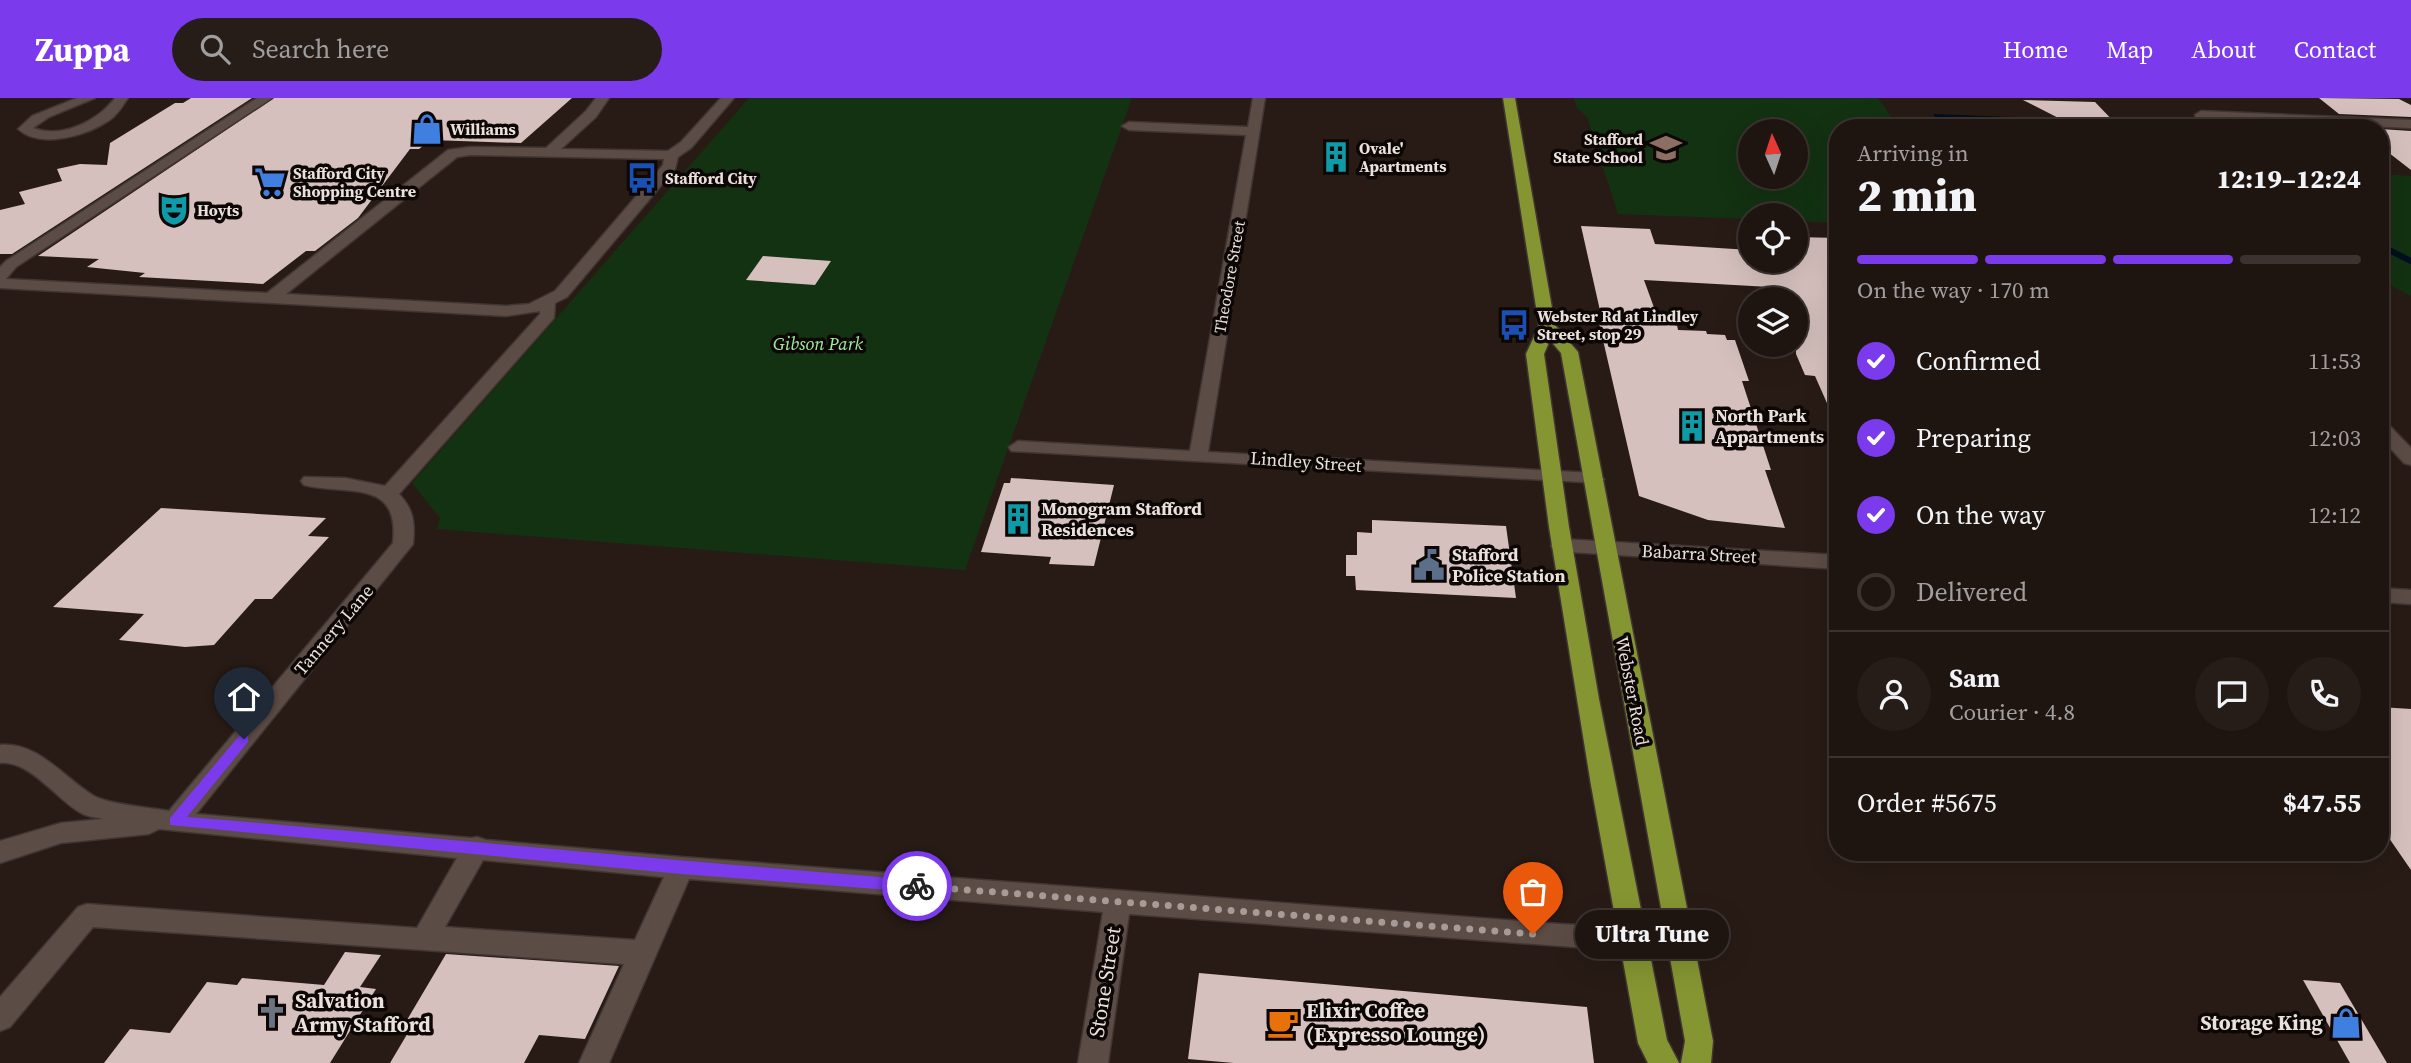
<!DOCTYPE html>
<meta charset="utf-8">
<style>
:root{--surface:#1e1410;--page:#261d19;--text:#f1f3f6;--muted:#a19e9f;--line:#3c3330;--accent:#7c3aed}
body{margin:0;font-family:"Source Serif 4",serif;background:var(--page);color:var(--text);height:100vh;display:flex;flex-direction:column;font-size:26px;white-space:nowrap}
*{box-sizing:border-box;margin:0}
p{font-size:23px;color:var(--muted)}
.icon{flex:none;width:38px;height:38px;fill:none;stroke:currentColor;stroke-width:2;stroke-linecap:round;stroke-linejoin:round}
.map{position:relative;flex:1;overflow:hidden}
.side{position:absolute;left:1829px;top:21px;width:560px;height:742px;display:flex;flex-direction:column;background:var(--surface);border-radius:28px;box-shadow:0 7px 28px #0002,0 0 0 2px var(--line)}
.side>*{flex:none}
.needle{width:46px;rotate:357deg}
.controls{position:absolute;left:1738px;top:21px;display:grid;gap:14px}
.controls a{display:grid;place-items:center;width:70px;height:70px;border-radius:50%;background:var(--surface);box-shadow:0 7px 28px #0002,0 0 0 2px var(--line);font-size:35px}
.pin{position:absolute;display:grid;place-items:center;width:60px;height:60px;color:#fff;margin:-72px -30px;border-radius:50% 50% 50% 0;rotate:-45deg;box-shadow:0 0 7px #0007}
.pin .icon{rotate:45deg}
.courier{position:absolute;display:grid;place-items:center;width:70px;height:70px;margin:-35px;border:5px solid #7c3aed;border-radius:50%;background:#fff;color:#222;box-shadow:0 2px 9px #0007}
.bubble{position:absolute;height:49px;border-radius:24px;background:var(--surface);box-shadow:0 7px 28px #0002,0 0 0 2px var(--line);font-size:23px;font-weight:800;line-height:49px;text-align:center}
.overview em{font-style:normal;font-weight:800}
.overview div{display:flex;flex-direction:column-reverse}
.overview{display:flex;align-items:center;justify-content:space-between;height:119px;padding:0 28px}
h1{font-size:46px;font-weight:800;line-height:52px}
.bar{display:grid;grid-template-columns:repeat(4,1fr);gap:10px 7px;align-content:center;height:84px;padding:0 28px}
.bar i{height:9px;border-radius:5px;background:var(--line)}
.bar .on{background:var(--accent)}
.bar p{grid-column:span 4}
.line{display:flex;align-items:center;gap:18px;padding:0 28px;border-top:2px solid var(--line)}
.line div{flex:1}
.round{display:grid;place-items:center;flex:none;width:74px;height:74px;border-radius:37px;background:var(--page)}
ol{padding:0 28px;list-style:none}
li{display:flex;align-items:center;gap:21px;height:77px}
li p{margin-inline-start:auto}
li .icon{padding:7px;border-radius:50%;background:var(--accent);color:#fff;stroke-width:4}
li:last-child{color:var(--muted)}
li i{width:38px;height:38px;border:4px solid var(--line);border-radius:50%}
header{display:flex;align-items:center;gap:42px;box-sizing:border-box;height:98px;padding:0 35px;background:var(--accent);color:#fff}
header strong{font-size:33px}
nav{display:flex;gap:38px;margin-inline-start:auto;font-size:24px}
.search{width:490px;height:63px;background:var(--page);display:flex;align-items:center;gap:18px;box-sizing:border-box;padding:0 24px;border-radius:38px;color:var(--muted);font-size:26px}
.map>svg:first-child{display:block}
.green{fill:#133212;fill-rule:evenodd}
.water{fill:#010f1e}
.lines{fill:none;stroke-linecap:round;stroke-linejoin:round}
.stream{stroke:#010f1e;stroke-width:6}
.building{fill:#d5c0bd}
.minor-casing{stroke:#403533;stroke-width:3}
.major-casing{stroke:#403533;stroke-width:3}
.minor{fill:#5c4c46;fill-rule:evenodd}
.major{fill:#859532;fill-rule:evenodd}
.route{fill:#7c3aed}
.done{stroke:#a69b96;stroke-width:7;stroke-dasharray:0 12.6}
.labels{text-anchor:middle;stroke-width:7;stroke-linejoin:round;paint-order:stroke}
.far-poi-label{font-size:16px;font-weight:bold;fill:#eae0dc;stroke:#0c0705;text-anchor:start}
.far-street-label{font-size:16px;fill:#eae0dc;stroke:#0c0705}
.park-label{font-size:18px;font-style:italic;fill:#a1ed9e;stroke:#0c0705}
.poi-label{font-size:18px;font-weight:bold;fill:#eae0dc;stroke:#0c0705;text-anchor:start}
.street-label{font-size:18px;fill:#eae0dc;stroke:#0c0705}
.near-street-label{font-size:21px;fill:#eae0dc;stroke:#0c0705}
.near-poi-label{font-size:21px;font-weight:bold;fill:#eae0dc;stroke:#0c0705;text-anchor:start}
</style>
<header>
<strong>Zuppa</strong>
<div class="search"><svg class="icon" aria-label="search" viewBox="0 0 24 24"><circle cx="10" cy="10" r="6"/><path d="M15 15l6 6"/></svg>Search here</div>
<nav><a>Home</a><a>Map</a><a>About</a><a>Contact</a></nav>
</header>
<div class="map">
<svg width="2411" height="965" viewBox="0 0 2411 965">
<rect width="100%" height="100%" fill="#281b15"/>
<path class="green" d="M 749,0 L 1132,0 L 965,472 L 437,431 L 440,420 L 412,385 Z
M 1574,0 L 1878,0 L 1899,30 L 1838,30 L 1837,125 L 1796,123 L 1796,117 L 1750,117 L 1750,121 L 1618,116 L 1587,19 L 1577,10 ZM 1750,33 L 1796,33 L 1796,79 L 1750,79 Z
M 2145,23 L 2215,25 L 2227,23 L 2235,30 L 2153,30 Z
M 2380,76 L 2411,78 L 2411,198 L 2380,182 L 2380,176 L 2384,173 L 2380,171 Z"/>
<path class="water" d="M 1933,16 L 2013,19 L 2021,30 L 1941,28 Z"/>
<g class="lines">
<path class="stream" d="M 2381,148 L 2411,163"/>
</g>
<path class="building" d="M 191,0 L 252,0 L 12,156 L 0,156 L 0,112 L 25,106 L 19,94 L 62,83 L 57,71 L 80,66 L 107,67 L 110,45 L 175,5 L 183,5 Z
M 274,0 L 572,0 L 521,45 L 431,42 L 419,51 L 410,51 L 358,120 L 315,153 L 306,153 L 263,186 L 139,179 L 145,175 L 87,169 L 99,161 L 38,158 Z
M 2319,0 L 2399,1 L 2411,7 L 2411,19 L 2339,16 Z
M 2023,2 L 2095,4 L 2120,30 L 2078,30 Z
M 2380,31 L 2411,33 L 2411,72 L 2380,48 Z
M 1581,128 L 1650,131 L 1655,146 L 1750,152 L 1750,163 L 1796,163 L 1796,139 L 1838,140 L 1838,330 L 1815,278 L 1805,277 L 1796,256 L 1796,201 L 1775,201 L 1770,189 L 1644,182 L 1660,226 L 1677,227 L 1678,232 L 1706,233 L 1707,236 L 1725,237 L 1727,242 L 1735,242 L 1749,283 L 1742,283 L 1771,372 L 1765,372 L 1785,430 L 1708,422 L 1639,398 L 1597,216 L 1601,217 Z
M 763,158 L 831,163 L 815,187 L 746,182 Z
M 1011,380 L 1114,387 L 1094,468 L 1049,466 L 1051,459 L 981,454 L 1004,385 L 1010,385 Z
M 161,410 L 326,420 L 308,438 L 329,439 L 272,501 L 255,501 L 214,547 L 185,549 L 119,542 L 144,516 L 53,509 Z
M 1372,422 L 1506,428 L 1516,500 L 1356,492 L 1355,478 L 1346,478 L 1346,457 L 1357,457 L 1357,434 L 1372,435 Z
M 2380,609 L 2411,611 L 2411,772 L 2380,727 Z
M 345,854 L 381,857 L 360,889 L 376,891 L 330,965 L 104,965 L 130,931 L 170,935 L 207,884 L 237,887 L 242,880 L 324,887 Z
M 446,856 L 619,868 L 585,941 L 539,937 L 524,965 L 390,965 L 412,928 L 404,927 Z
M 1199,875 L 1587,909 L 1594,965 L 1234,965 L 1188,961 Z
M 2303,882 L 2340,885 L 2387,965 L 2350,965 Z"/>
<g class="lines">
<defs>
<path id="minor" d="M 77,0 L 95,0 L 49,19 L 33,30 C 62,41 98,23 115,0 L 128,0 C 123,7 118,16 111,21 C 89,37 41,52 18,31 L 32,18 Z
M 257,0 L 272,0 L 16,169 L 6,181 L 267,195 L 448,52 L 470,49 L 546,50 L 586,13 L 596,0 L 609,0 L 596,19 L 561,51 L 668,53 L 681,44 L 721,0 L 734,0 L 691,50 L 678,59 L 675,71 L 567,199 L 555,205 L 554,220 L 399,396 C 414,412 415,425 413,446 L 196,716 L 471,740 L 477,739 L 486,742 L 681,759 L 1560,826 L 1682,833 L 1692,837 L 1696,845 L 1692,853 L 1682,857 L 1129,816 L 1108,965 L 1078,965 L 1103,814 L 689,781 L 609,965 L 579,965 L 624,866 L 93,829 L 10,929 L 0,933 L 0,899 L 78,809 L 87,806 L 417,830 L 457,760 L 159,731 L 149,736 L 61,745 L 0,765 L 0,743 L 61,725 L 103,721 C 96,719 87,719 81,715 C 57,702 30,662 0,665 L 0,647 C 38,643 65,681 94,698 C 107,706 152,710 169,713 L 393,445 C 400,379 347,398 304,387 L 301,383 L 304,379 L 345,380 L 385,388 L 540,216 L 540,213 L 506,218 L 0,190 L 0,169 L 6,163 ZM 470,57 L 664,61 L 663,67 L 555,193 L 529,206 L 506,208 L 286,196 L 457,59 ZM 483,762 L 664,779 L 635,842 L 445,829 Z
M 1253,0 L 1265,0 L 1208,354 L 1594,375 L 1604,381 L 1601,385 L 1011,353 L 1009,349 L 1018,343 L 1190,353 L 1246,37 L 1129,32 L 1122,28 L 1129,24 L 1248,29 Z
M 2201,13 L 2411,22 L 2411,30 L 2196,20 L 2195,17 Z
M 2380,323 L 2386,324 L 2411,350 L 2411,367 L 2404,365 L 2380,339 Z
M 1561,441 L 1838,457 L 1838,471 L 1554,453 L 1551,448 L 1554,443 Z
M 2380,490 L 2411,492 L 2411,506 L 2380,504 Z"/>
<path id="major" d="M 1503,0 L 1515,0 L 1555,227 L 1578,254 L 1713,943 L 1711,965 L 1681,965 L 1685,943 L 1561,255 L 1550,242 L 1544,256 L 1569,429 L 1599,601 L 1667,942 L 1679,965 L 1648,965 L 1638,945 L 1591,687 L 1549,429 L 1526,256 L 1539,228 Z"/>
</defs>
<use href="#minor" class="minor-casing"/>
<use href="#major" class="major-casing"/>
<use href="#minor" class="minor"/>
<use href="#major" class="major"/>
</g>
<path class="route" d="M 244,636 L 248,638 L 248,644 L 187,719 C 430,739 673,763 917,782 L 924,788 L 917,794 L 681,776 L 170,727 L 170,720 L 239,638 Z"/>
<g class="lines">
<path class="done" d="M 917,788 L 1533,836"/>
</g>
<defs>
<symbol id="shop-bare" viewBox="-9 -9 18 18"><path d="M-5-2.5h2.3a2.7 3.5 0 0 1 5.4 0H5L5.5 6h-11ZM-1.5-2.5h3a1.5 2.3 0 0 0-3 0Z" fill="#3f7fe0" stroke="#0c0705" stroke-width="2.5" paint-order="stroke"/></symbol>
<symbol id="school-bare" viewBox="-9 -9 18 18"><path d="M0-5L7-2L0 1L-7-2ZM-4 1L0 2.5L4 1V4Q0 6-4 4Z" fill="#8d6e63" stroke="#0c0705" stroke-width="2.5" paint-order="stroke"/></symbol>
<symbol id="building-bare" viewBox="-9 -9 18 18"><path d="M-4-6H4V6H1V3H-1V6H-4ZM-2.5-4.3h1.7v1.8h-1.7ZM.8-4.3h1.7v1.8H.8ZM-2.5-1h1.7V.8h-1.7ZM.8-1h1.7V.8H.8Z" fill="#0f9aa8" stroke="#0c0705" stroke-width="2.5" paint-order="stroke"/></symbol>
<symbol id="bus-bare" viewBox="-9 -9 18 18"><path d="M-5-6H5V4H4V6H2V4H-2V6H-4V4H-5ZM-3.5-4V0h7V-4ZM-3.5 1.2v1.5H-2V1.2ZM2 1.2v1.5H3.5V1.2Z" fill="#1a4fb4" stroke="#0c0705" stroke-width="2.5" paint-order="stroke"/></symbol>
<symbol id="supermarket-bare" viewBox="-9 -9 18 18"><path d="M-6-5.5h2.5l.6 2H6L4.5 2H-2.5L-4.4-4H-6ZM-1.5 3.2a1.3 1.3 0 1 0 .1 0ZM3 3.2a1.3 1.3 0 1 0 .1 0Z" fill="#3f7fe0" stroke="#0c0705" stroke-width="2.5" paint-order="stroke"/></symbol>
<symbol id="theatre-bare" viewBox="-9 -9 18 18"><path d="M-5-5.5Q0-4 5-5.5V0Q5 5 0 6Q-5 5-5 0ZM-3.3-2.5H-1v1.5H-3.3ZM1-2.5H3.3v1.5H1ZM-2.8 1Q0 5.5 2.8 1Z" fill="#0f9aa8" stroke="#0c0705" stroke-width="2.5" paint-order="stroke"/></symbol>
<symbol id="civic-bare" viewBox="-9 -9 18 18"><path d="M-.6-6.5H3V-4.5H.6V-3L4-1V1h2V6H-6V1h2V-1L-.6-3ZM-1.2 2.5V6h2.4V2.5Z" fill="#5c6f8a" stroke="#0c0705" stroke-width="2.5" paint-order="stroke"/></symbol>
<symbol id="church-bare" viewBox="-9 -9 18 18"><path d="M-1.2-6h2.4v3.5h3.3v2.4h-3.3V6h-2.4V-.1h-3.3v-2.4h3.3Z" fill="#6b7280" stroke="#0c0705" stroke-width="2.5" paint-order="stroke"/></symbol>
<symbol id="cafe-bare" viewBox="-9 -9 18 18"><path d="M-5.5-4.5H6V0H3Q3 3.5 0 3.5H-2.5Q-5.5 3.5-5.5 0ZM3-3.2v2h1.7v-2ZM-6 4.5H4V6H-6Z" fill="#e8710a" stroke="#0c0705" stroke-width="2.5" paint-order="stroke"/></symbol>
</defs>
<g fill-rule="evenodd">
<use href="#shop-bare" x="405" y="9" width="44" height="44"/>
<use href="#school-bare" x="1644" y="28" width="44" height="44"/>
<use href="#building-bare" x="1314" y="37" width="44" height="44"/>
<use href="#bus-bare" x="620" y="58" width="44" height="44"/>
<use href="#supermarket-bare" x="248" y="62" width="44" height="44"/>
<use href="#theatre-bare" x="152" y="90" width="44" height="44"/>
<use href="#bus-bare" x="1492" y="205" width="44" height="44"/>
<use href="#building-bare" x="1670" y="306" width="44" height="44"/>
<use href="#building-bare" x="996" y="399" width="44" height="44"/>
<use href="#civic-bare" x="1407" y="445" width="44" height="44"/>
<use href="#church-bare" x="250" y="893" width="44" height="44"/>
<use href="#cafe-bare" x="1261" y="903" width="44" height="44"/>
<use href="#shop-bare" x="2324" y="903" width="44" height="44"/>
</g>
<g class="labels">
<g class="far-poi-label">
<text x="450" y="37">Williams</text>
<text x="1643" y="47" text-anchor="end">Stafford<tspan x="1643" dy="18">State School</tspan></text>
<text x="1359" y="56">Ovale'<tspan x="1359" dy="18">Apartments</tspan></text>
<text x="293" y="81">Stafford City<tspan x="293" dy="18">Shopping Centre</tspan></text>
<text x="665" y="86">Stafford City</text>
<text x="197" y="118">Hoyts</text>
<text x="1537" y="224">Webster Rd at Lindley<tspan x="1537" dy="18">Street, stop 29</tspan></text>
</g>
<g class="far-street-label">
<text transform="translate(1229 179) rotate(-80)" y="6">Theodore Street</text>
</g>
<g class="park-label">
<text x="818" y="252">Gibson Park</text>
</g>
<g class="poi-label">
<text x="1715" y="324">North Park<tspan x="1715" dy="21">Appartments</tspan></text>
<text x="1041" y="417">Monogram Stafford<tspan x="1041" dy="21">Residences</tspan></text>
<text x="1452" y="463">Stafford<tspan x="1452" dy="21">Police Station</tspan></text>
</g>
<g class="street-label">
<text transform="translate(1306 364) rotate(4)" y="6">Lindley Street</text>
<text transform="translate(1699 456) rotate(3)" y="6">Babarra Street</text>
<text transform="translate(334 532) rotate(-50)" y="6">Tannery Lane</text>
<text transform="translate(1632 593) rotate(79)" y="6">Webster Road</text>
</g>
<g class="near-street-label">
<text transform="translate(1105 884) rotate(-81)" y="7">Stone Street</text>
</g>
<g class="near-poi-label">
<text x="295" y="910">Salvation<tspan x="295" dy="24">Army Stafford</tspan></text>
<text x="1306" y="920">Elixir Coffee<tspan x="1306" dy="24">(Expresso Lounge)</tspan></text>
<text x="2323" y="932" text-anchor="end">Storage King</text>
</g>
</g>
</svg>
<div class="controls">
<a><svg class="needle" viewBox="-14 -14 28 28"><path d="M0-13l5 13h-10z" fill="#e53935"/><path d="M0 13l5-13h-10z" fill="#a19e9f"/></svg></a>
<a><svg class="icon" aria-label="locate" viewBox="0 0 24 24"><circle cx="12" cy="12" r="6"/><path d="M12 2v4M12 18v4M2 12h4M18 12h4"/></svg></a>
<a><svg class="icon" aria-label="layers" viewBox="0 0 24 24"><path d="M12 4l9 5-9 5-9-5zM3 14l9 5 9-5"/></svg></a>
</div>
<div class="pin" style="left:1533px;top:836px;background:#ea580c"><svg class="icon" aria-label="bag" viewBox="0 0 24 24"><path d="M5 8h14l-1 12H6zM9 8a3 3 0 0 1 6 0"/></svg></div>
<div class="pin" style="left:244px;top:641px;background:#1f2937"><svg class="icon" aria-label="home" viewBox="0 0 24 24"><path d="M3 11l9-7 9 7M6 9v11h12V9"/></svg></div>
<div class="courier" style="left:917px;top:788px"><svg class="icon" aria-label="bike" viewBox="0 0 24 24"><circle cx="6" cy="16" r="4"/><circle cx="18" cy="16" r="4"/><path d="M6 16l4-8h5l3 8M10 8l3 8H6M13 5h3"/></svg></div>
<div class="bubble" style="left:1575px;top:812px;width:154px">Ultra Tune</div>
<section class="side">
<div class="overview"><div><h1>2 min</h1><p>Arriving in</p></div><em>12:19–12:24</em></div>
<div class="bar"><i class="on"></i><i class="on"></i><i class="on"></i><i></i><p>On the way · 170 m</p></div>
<ol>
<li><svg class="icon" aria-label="check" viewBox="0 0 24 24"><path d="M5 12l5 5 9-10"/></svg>Confirmed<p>11:53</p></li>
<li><svg class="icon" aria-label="check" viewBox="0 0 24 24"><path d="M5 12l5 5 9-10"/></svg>Preparing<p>12:03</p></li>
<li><svg class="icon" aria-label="check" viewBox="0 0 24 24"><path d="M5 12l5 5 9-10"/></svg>On the way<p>12:12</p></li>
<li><i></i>Delivered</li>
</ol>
<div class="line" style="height:126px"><a class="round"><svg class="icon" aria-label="person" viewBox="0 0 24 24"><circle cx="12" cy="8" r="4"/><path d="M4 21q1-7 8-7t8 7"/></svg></a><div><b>Sam</b><p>Courier · 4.8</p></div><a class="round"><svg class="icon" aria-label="chat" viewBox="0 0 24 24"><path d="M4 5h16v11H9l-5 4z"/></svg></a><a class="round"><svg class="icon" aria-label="phone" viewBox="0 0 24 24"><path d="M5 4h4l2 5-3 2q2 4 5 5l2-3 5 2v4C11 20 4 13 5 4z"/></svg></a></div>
<div class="line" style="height:91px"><div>Order #5675</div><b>$47.55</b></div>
</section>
</div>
